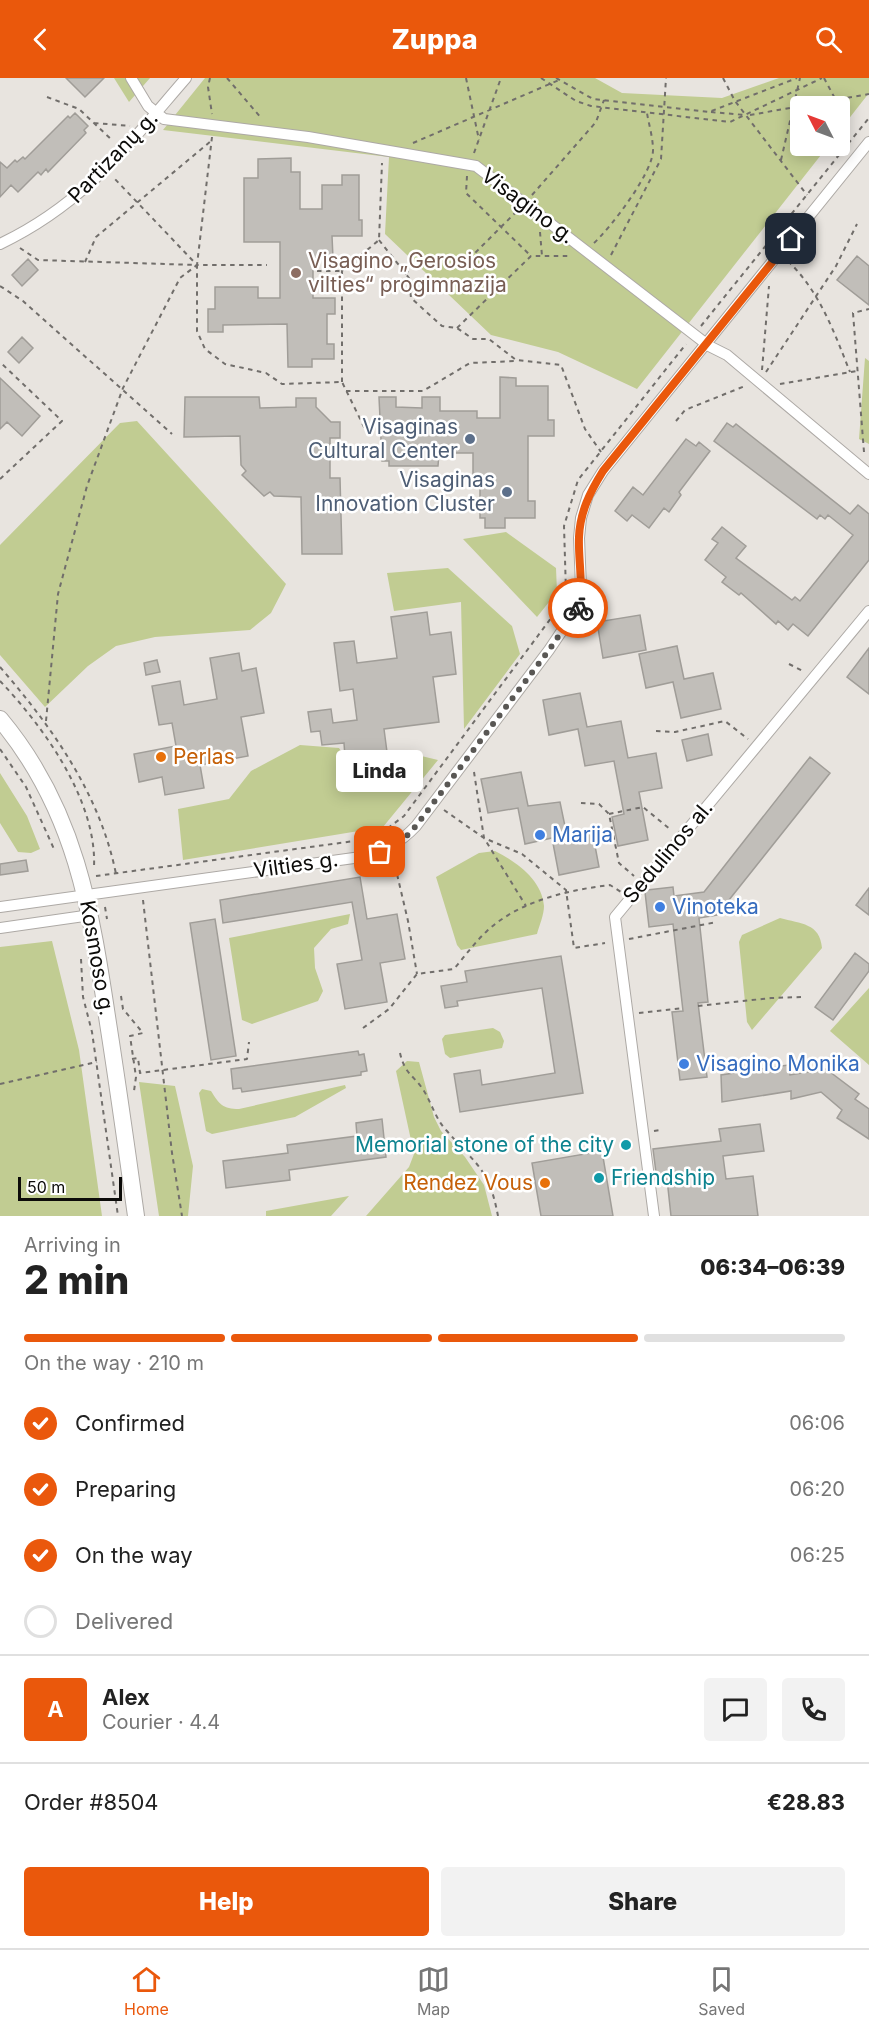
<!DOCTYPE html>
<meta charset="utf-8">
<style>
:root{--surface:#fff;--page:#f2f2f2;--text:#222;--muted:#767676;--line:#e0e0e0;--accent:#ea580c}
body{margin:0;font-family:Inter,sans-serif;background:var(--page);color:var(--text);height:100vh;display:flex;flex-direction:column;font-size:22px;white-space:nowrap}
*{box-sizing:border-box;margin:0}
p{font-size:20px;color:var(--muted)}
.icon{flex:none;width:33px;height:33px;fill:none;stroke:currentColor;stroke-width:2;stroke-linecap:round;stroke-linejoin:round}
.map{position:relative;height:1138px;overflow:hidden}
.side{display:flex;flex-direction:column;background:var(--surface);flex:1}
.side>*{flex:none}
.needle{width:39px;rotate:312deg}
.tools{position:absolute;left:790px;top:18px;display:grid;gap:12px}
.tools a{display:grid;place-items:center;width:60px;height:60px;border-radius:6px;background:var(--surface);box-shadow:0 3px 15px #0003;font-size:30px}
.scale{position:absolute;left:18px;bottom:15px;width:104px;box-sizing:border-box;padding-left:6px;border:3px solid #0c0b09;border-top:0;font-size:16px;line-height:21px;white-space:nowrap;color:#0c0b09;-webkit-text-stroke:4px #fff;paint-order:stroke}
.pin{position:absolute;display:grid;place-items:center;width:51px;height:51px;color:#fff;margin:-26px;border-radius:12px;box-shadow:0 3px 9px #0006}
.courier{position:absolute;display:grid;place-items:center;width:60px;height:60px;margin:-30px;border:4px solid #ea580c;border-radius:50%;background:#fff;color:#222;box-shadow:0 2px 8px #0007}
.bubble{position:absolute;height:42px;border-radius:6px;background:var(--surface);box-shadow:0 3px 15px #0003;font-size:20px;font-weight:800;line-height:42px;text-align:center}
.overview em{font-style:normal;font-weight:800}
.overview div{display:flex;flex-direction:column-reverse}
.overview{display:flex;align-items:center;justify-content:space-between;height:102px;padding:0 24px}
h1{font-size:39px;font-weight:800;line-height:45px}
.bar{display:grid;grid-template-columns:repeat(4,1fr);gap:9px 6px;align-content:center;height:72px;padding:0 24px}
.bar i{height:8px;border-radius:4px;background:var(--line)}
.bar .current{background:var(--accent)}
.bar p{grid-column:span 4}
.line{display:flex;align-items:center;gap:15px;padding:0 24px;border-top:2px solid var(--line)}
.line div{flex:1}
.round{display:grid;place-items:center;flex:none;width:63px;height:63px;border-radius:6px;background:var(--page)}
ol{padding:0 24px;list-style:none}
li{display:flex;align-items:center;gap:18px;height:66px}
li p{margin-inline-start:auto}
li .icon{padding:6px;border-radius:50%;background:var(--accent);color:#fff;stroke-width:4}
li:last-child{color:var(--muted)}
li i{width:33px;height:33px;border:3px solid var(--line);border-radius:50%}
.cta{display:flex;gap:12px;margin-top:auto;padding:12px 24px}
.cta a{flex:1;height:69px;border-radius:6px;background:var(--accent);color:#fff;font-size:24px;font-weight:800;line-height:69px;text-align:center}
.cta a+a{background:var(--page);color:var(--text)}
header{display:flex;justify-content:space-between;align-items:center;height:78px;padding:0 24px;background:var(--accent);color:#fff;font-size:27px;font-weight:800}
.tab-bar{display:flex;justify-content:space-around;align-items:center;height:84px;border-top:2px solid var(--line);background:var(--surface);font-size:16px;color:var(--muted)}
.tab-bar a{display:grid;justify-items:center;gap:3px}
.tab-bar .current{color:var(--accent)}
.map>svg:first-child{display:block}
.green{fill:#c1cc92}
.building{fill:#c1beb9;stroke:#a09d98;stroke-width:1.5}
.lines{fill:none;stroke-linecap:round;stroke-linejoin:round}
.street-casing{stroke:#ada9a5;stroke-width:12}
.secondary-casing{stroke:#ada9a5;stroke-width:18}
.path{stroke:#716e6b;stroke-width:2;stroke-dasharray:4.5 4.5;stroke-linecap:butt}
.street{stroke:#fff;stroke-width:10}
.secondary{stroke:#fff;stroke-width:16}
.done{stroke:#595754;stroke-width:6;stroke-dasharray:0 10.8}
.route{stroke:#ea580c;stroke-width:8}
.education-dot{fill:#8d6e63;stroke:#fff;stroke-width:2}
.service-dot{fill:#5c6f8a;stroke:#fff;stroke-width:2}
.food-dot{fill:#e8710a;stroke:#fff;stroke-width:2}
.shop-dot{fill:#3f7fe0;stroke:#fff;stroke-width:2}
.culture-dot{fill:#0f9aa8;stroke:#fff;stroke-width:2}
.labels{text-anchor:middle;stroke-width:5;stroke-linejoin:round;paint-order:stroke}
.street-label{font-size:21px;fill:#0c0b09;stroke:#fff}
.education-label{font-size:21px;fill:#785e54;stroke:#fff;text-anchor:start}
.service-label{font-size:21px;fill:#4e5e75;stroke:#fff;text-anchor:end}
.food-label{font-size:21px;fill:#c56008;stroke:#fff;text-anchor:start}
.shop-label{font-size:21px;fill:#366cbe;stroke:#fff;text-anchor:start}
.culture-label{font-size:21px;fill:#0d838f;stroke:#fff;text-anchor:end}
</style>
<header><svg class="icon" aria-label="back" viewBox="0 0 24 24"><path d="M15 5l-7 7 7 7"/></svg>Zuppa<svg class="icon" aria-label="search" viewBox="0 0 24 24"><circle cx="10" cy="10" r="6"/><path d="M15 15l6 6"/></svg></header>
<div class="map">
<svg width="869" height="1138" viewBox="0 0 869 1138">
<rect width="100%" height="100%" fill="#e8e4df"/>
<path class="green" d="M 114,0 L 150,0 L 129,24 Z
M 205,0 L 595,0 L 622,15 L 722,20 L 779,0 L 869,0 L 869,15 L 840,52 L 840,28 L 801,28 L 801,68 L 828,68 L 637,311 L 558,274 L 491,257 L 385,156 L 389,79 L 163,52 Z
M 865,280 L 869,283 L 869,366 L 859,361 Z
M 137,343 L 286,506 L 271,535 L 250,552 L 155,559 L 116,568 L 88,588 L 45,629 L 0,577 L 0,467 L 120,345 Z
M 506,454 L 556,490 L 557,514 L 537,539 L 463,461 Z
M 448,490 L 512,548 L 520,576 L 464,651 L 461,524 L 394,533 L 387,495 Z
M 300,667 L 339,670 L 355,695 L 391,690 L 413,676 L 438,682 L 383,749 L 183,782 L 178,731 L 229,721 L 251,693 Z
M 0,695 L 27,738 L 40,771 L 31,775 L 18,774 L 0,745 Z
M 495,773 C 517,784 542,802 544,828 C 544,837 539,848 537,856 L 461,872 L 457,867 L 436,799 L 479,775 Z
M 350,836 L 348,846 L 331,851 L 314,870 L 315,890 L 323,913 L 318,923 L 252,946 L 242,942 L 229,860 Z
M 780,840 C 801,846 820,845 822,870 L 752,952 L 747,944 L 739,864 L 742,857 Z
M 52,863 L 79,972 L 102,1138 L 0,1138 L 0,869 Z
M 869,910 L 869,987 L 830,953 Z
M 493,950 L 500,954 L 504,963 L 502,970 L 450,980 L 445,976 L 442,961 L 445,957 Z
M 407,983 L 419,984 L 434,1039 L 441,1053 L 465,1079 L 484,1107 L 492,1138 L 366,1138 L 409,1089 L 414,1076 L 396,993 Z
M 139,1004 L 175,1008 L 193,1088 L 188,1138 L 159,1138 Z
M 345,1007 L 346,1010 L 295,1039 L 212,1056 L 206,1053 L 199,1015 L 202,1011 L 211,1013 C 219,1026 223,1031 239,1031 Z
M 349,1118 L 331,1138 L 266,1138 L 266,1133 Z"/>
<path class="building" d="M 66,0 L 104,0 L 85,19 Z
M 75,35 L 88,48 L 84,52 L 86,55 L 48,94 L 46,91 L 41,97 L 38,94 L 18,114 L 11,107 L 0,119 L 0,84 L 7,90 L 15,82 L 17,84 L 23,79 L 25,81 L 68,38 L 70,40 Z
M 291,80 L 291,94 L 300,94 L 300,131 L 322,131 L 322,107 L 342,107 L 342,97 L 359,97 L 359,142 L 362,142 L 362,158 L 332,158 L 333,180 L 313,180 L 313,220 L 335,220 L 335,236 L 327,236 L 327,266 L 334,266 L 334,281 L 312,281 L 312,289 L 288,289 L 287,246 L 223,247 L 223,254 L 208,254 L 208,231 L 215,231 L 215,209 L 258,209 L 258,220 L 280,220 L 280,164 L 244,164 L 244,100 L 258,100 L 258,81 Z
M 857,178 L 869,188 L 869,227 L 837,202 Z
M 28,181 L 38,192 L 22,208 L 12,197 Z
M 22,259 L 33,270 L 19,285 L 8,274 Z
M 500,299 L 516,300 L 516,308 L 548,308 L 548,342 L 554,342 L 554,358 L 528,358 L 528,423 L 535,423 L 535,440 L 505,440 L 505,450 L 485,450 L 485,440 L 480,440 L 480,406 L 473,406 L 473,375 L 439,375 L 438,388 L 389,388 L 389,383 L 382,383 L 379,319 L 396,319 L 396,329 L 422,330 L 422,319 L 440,319 L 440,333 L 477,333 L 477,340 L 500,340 Z
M 0,300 L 40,338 L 22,358 L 7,344 L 0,351 Z
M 185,319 L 259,319 L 260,330 L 296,329 L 296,320 L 316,320 L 316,329 L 331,344 L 340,344 L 340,360 L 330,360 L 330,400 L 340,400 L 342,476 L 302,476 L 301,419 L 274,418 L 270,414 L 264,418 L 242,397 L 246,393 L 241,387 L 240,358 L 184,359 Z
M 727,345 L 733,349 L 736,346 L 850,436 L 858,427 L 869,436 L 869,482 L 808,558 L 793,546 L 788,552 L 778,543 L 776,546 L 741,515 L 739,517 L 722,504 L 726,499 L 705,482 L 718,465 L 712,461 L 722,449 L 746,468 L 736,480 L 792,522 L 795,519 L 800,523 L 853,457 L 828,437 L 825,441 L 820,437 L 817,441 L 714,363 Z
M 686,361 L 696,368 L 699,364 L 710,373 L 679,414 L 681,417 L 669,434 L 664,430 L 649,450 L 632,437 L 627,443 L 615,433 L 633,409 L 643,417 Z
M 427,534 L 430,557 L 451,554 L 456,596 L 433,599 L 439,644 L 384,651 L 387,674 L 345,679 L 344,665 L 322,667 L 320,653 L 311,654 L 308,634 L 331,631 L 333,645 L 357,642 L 353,611 L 340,613 L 334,565 L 354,563 L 357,585 L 397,580 L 391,539 Z
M 640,537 L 646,572 L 603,580 L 597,544 Z
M 677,568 L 684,601 L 713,595 L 721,631 L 681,640 L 673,604 L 646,610 L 639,576 Z
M 869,570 L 869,616 L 847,599 Z
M 239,575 L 242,593 L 256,590 L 264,635 L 241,639 L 248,678 L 200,687 L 204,710 L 165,717 L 162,699 L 139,704 L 134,676 L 176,668 L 172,645 L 159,647 L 152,608 L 180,603 L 184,627 L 217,621 L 210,580 Z
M 157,582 L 160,594 L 146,597 L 144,585 Z
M 580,615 L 587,649 L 621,643 L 628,680 L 656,675 L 662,710 L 639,714 L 648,762 L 618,768 L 612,739 L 624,736 L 614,683 L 585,688 L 578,651 L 549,657 L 543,622 Z
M 708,656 L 712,677 L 687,683 L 682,662 Z
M 810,679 L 830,695 L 717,837 L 699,840 L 708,924 L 698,925 L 707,999 L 680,1002 L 672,934 L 683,933 L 673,846 L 649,849 L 645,814 L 647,812 L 673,809 L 674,818 L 704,814 Z
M 521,694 L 528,728 L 560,724 L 567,758 L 592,752 L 599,789 L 559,797 L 552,760 L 525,766 L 518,730 L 488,735 L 481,701 Z
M 26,782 L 28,793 L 0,797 L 0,786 Z
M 360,799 L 367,841 L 397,836 L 405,881 L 380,885 L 387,924 L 345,931 L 337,886 L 362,882 L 352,824 L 223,845 L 220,822 Z
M 869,810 L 869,837 L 856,827 Z
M 215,841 L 236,978 L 211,982 L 190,845 Z
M 855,875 L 869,886 L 869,893 L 833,942 L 815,929 Z
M 561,878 L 583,1015 L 460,1034 L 454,996 L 480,992 L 482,1007 L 555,995 L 542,910 L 457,923 L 458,928 L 445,930 L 441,908 L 467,904 L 465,893 Z
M 358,973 L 359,977 L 364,976 L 367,993 L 361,994 L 361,997 L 242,1014 L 241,1010 L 233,1011 L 231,991 Z
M 788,987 L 790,997 L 826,991 L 859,1016 L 855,1021 L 869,1031 L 869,1061 L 837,1040 L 842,1032 L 821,1014 L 791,1021 L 791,1013 L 722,1024 L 721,997 Z
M 382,1041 L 386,1079 L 289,1092 L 290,1102 L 226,1110 L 223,1083 L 288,1075 L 287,1067 L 357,1058 L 356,1045 Z
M 760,1046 L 764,1073 L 723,1078 L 726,1101 L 753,1098 L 758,1138 L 671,1138 L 667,1101 L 657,1102 L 653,1071 L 721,1063 L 719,1051 Z
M 602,1073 L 613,1138 L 541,1138 L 532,1085 Z"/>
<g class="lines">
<defs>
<path id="street" d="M 131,0 L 148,28 L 164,41 L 308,59 L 476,88 L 709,268 L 727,277 L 869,396
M 0,166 C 84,126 127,68 186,0
M 0,829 L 361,779 C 384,773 399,766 416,748 L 549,572 L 578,529 L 581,509 L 579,460 L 581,440 L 588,417 L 603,393 L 869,64
M 0,850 L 91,837
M 654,1138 L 615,839 L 869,533"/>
<path id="secondary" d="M 0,641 C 76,732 91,832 108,945 C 118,1009 127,1073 136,1138"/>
</defs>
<use href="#street" class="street-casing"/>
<use href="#secondary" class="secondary-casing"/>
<path class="path" d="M 210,0 L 208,9 L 212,36
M 227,0 L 262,41
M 466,0 L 479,62
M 541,0 L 576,23 L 591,28 L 730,44 L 822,0
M 556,0 L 593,21 L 709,34 L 797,0
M 723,0 L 735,23 L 807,117
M 824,0 L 839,28
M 47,19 L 79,31 L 113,63
M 711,34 L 745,37
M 750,37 L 869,16
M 94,45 L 130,48
M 212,59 L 197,187 L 267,187
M 413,65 L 559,2
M 474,75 L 501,0
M 837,79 L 847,47 L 840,31
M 781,82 L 800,0
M 467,98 L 466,115 L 531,178
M 532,117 L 596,44 L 604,22
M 540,154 L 542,178
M 379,162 L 409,200 L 411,220 L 442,248 L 457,250 L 473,261 L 489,261 L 516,282 L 561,287 L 585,351 L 601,374
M 594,165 C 611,149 653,95 653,72 C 653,60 649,47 647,35
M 20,170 L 38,182 L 197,187 L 197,253 L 205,271 L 225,286 L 266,295 L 282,306 L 342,304 L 366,353
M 611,177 L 661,81 L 666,0
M 788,183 C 820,214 834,254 850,294
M 85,184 L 96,159 L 211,63
M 317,193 L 342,193
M 405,196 L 424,179 L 466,184 L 516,134
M 0,208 L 23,223 L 172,356
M 701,248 L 869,40
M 457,250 L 531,178 L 571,178
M 762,292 L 769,208
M 766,294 L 836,188 L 857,146
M 342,304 L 342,193 L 379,162 L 382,85
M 780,306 L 857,293
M 346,313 L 423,313 L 470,285 L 516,283
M 676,343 L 685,332 L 745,308
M 864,374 L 853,235 L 869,231
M 0,401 L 62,343 L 1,285
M 789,586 L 803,593
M 0,589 C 52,649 100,716 116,796
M 0,603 C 44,649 97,723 94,789
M 46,643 L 58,516 L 87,408 L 123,310 L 180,200 L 197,187 L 114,100
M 656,653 L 675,654 L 725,643 L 748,661
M 0,671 L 26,709 L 54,771
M 474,694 L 484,760 L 526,828
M 581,725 L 599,726 L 609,736 L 619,785 L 634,798
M 444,732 L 484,760 L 522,776 L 566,812 L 574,870 L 605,865
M 609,736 L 643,729 L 671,752
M 393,779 L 408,843 L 417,896
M 96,798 L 362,762 L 380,756 L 404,738 L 560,528 L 566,514 L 564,448 L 578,402 L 686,266
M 143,822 L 172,1075 L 182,1138
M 105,829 L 107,841
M 629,861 L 717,844
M 81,881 L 83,919 L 92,954 L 118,1138
M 121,918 L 123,931 L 143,955 L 130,958 L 136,999 L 134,1013
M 698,928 L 771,920 L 801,919
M 639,935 L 683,930
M 363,950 L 389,931 L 417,896 L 454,891 C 465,878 475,864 487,853 C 519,823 568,812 610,807 L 621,814
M 400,975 C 405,997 414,997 424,1013 C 432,1026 436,1042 447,1053 C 477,1088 489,1090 498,1138
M 132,981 L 138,980 L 140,995 L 247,981 L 249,964
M 0,1006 L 97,984
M 654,1053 L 661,1052"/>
<use href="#street" class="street"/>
<use href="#secondary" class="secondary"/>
</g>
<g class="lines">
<path class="done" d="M 380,774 L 403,762 L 416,748 L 549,572 L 578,530"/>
<path class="route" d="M 578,530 C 584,506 578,483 579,459 C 580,434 590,414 603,393 L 791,161"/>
</g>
<circle class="education-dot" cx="296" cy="195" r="6"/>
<g class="service-dot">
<circle cx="470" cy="361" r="6"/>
<circle cx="507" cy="414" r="6"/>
</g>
<g class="food-dot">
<circle cx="161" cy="679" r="6"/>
<circle cx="545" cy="1105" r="6"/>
</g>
<g class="shop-dot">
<circle cx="540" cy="757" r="6"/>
<circle cx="660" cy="829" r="6"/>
<circle cx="684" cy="986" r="6"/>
</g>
<g class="culture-dot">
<circle cx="626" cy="1067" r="6"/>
<circle cx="599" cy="1100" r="6"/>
</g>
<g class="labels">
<g class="street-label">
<text transform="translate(113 79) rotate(-46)" y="7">Partizanų g.</text>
<text transform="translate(528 128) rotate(37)" y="7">Visagino g.</text>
<text transform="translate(668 774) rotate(-50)" y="7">Sedulinos al.</text>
<text transform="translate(296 787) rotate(-8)" y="7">Vilties g.</text>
<text transform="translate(97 880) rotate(80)" y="7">Kosmoso g.</text>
</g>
<g class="education-label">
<text x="308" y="190">Visagino „Gerosios<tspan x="308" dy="24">vilties“ progimnazija</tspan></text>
</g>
<g class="service-label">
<text x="458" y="356">Visaginas<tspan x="458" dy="24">Cultural Center</tspan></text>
<text x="495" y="409">Visaginas<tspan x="495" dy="24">Innovation Cluster</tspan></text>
</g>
<g class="food-label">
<text x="173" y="686">Perlas</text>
<text x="533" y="1112" text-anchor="end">Rendez Vous</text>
</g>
<g class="shop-label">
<text x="552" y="764">Marija</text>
<text x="672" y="836">Vinoteka</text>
<text x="696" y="993">Visagino Monika</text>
</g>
<g class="culture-label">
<text x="614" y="1074">Memorial stone of the city</text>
<text x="611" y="1107" text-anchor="start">Friendship</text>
</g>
</g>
</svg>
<div class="tools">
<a><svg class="needle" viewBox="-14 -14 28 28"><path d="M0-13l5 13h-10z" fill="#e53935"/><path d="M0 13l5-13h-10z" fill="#767676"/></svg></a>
</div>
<div class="scale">50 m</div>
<div class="pin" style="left:380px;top:774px;background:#ea580c"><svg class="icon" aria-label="bag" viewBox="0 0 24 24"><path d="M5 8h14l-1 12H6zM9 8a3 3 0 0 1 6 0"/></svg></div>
<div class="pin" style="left:791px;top:161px;background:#1f2937"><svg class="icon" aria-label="home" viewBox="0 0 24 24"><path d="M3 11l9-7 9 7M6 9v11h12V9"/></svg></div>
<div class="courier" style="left:578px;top:530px"><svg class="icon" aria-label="bike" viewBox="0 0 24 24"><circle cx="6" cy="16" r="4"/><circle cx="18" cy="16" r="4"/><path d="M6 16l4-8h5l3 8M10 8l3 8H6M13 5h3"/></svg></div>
<div class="bubble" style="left:336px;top:672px;width:87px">Linda</div>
</div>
<section class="side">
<div class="overview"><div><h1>2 min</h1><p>Arriving in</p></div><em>06:34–06:39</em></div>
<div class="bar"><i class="current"></i><i class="current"></i><i class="current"></i><i></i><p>On the way · 210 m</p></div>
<ol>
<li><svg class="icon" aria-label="check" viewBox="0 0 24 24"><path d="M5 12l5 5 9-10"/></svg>Confirmed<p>06:06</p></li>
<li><svg class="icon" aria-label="check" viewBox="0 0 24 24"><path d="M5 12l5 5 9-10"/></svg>Preparing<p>06:20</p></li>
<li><svg class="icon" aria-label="check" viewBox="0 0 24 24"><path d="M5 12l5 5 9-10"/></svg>On the way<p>06:25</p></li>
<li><i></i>Delivered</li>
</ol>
<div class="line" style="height:108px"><b class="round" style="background:var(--accent);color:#fff">A</b><div><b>Alex</b><p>Courier · 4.4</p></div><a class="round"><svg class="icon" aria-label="chat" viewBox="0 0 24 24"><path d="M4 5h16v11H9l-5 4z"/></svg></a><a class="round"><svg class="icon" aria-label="phone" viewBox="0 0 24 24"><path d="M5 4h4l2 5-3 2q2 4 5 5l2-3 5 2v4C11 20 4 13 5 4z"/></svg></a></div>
<div class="line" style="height:78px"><div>Order #8504</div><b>€28.83</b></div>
<div class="cta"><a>Help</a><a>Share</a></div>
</section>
<nav class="tab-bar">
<a class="current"><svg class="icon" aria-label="home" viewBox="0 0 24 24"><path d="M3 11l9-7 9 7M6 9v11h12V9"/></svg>Home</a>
<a><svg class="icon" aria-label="map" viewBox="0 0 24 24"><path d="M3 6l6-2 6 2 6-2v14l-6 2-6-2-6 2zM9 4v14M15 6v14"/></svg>Map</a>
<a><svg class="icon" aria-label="saved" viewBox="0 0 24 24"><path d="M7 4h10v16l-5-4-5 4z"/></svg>Saved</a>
</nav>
